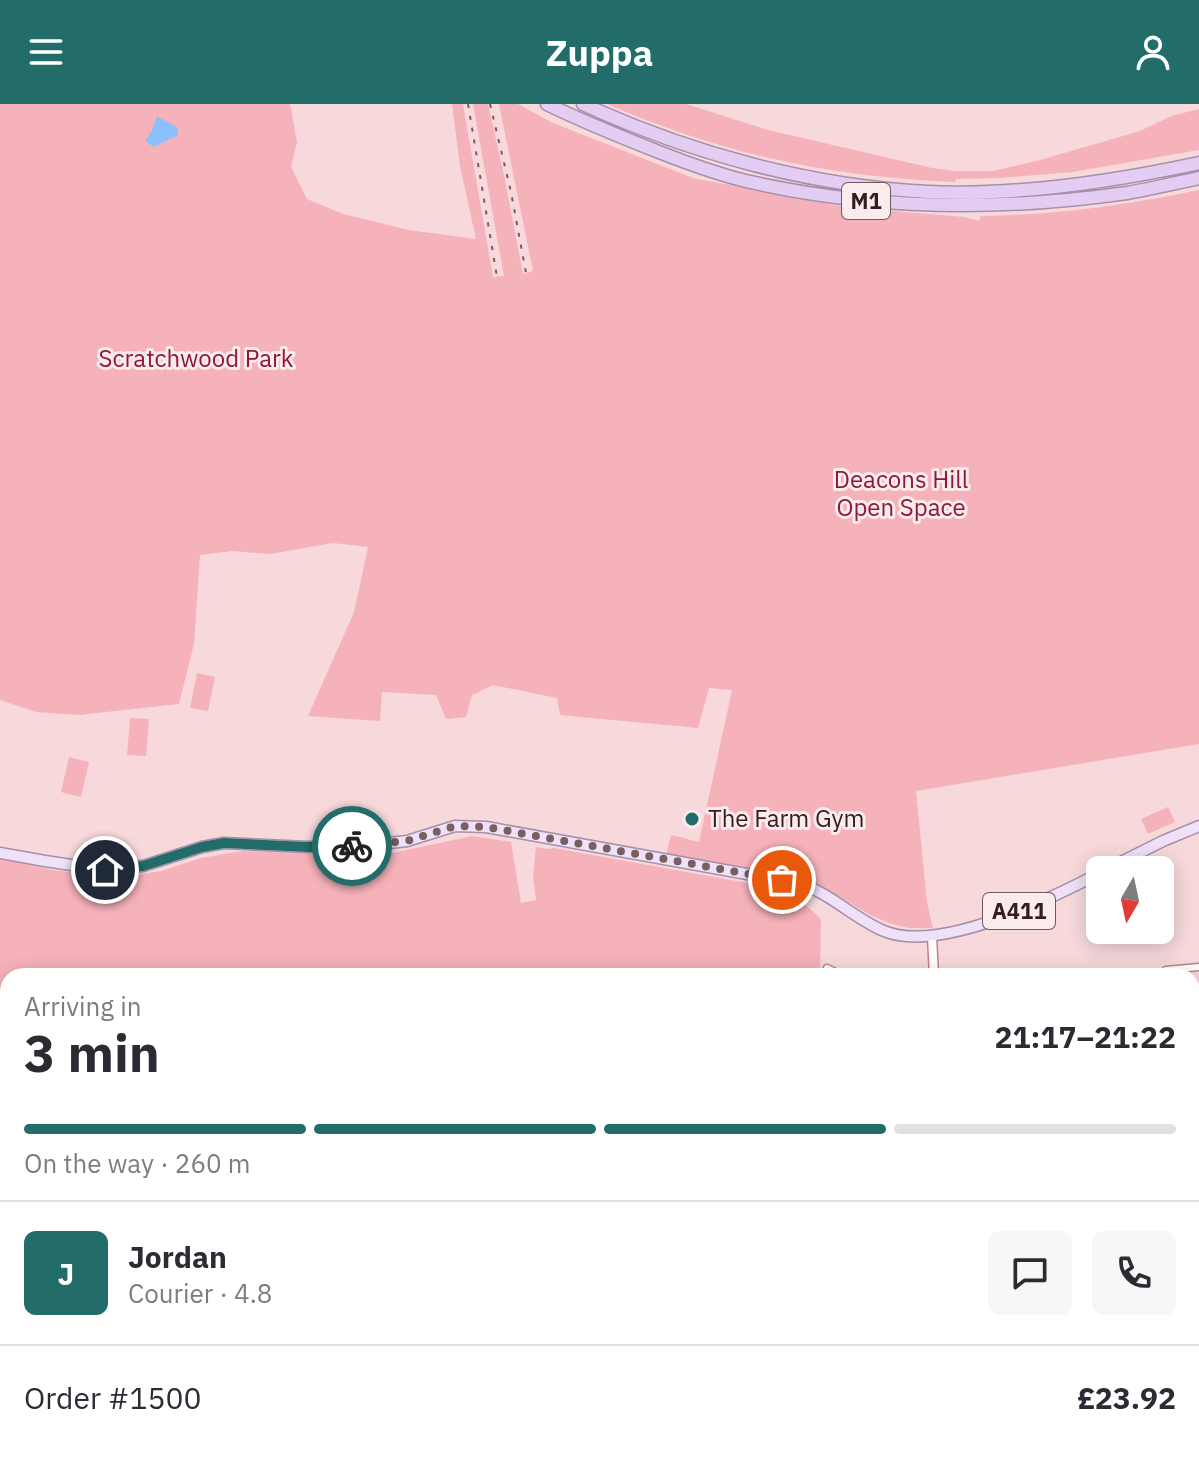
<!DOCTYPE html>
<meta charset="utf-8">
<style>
:root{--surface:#fff;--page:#f7f7f7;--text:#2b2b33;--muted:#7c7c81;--line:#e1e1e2;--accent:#226d6a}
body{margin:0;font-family:"IBM Plex Sans",sans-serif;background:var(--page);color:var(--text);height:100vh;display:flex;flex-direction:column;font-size:30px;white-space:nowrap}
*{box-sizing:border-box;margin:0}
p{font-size:26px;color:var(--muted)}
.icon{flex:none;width:44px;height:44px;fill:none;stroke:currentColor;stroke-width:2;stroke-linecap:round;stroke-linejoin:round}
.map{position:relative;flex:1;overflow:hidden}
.details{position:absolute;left:0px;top:864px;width:1200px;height:496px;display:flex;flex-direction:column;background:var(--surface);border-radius:24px 24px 0 0;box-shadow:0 4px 20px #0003}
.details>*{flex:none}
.needle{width:52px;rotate:189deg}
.tools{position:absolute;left:1086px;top:752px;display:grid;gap:16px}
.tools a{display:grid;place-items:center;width:88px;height:88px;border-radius:12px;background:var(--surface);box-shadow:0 4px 20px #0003;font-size:40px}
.pin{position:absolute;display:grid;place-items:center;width:68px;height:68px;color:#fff;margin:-34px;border:4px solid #fff;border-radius:50%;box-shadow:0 2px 8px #0007}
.courier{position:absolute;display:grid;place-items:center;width:80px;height:80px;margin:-40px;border:6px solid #226d6a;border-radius:50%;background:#fff;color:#222;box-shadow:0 2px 10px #0007}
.summary em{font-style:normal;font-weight:800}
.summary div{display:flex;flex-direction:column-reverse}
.summary{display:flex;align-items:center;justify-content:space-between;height:136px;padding:0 24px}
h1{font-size:52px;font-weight:800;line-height:60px}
.bar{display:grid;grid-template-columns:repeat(4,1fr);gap:12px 8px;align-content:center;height:96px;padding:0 24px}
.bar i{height:10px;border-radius:6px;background:var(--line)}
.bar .active{background:var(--accent)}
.bar p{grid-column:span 4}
.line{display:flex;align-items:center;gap:20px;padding:0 24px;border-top:2px solid var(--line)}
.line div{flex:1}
.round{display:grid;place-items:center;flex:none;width:84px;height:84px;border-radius:12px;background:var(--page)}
header{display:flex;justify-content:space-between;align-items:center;height:104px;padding:0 24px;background:var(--accent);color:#fff;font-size:36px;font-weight:800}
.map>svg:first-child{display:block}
.built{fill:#fcccd1}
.green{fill:#f6b2ba}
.water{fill:#8cc0fa}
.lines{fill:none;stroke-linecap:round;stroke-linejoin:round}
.minor-casing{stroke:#c3818a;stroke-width:9}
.tertiary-casing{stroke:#c3818a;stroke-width:11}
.primary-casing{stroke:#a68fa9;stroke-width:13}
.motorway-casing{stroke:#a68fa9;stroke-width:15}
.minor{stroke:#fff;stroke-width:6}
.tertiary{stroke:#fff;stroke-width:8}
.primary{stroke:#eee1f8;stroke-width:10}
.motorway{stroke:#e3cdf3;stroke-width:12}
.rail{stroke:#765a5d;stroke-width:2;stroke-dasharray:4 8;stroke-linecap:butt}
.done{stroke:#7a5e61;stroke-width:8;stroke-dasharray:0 14.4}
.route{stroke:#226d6a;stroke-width:10}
.poi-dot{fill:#226d6a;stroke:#faebec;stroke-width:3}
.labels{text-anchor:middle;stroke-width:6;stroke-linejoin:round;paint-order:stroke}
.shield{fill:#faebec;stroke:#715a5c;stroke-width:2}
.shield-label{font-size:22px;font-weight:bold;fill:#361c1f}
.park-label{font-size:24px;fill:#90183a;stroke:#faebec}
.poi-label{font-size:24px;fill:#361c1f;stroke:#faebec;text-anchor:start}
</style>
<header><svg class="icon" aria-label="menu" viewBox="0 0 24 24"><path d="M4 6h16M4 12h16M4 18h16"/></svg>Zuppa<svg class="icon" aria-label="person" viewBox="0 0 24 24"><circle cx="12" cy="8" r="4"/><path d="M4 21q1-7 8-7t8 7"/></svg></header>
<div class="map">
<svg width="1199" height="1360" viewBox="0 0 1199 1360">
<rect width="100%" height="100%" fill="#f7d9dc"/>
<path class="built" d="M 0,1248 L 8,1257 L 8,1352 L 84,1352 L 64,1360 L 0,1360 Z"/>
<path class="green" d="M 0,0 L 290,0 L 297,38 L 291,63 L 307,95 L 343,110 L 409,126 L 476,135 L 460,62 L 452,0 L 463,0 L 493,173 L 504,172 L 473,0 L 488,0 L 504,71 L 523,170 L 533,167 L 499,0 L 518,0 L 553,19 L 693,74 L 846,103 L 964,113 L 979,117 L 981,112 C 1055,111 1127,101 1199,86 L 1199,640 L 916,687 L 927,798 L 933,824 L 908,824 L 889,819 L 870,811 L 832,788 L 803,775 L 666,751 L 671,731 L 699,738 L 732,586 L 709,584 L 698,624 L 560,611 L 557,594 L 493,581 L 472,591 L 466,613 L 446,615 L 436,591 L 382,588 L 380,617 L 308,612 L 354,508 L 368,443 L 333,439 L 270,450 L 232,447 L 200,451 L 194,540 L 179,600 L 79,611 L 36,608 L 0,596 Z
M 607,0 L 686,0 L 768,26 L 932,64 L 955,67 L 993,67 L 1040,56 L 1140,27 L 1171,12 L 1199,5 L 1199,46 L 1073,68 L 1000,74 L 956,75 L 955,78 C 829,73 723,50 607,0 Z
M 197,569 L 215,573 L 208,607 L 190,604 Z
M 130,614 L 149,615 L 146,652 L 127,651 Z
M 69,653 L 89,658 L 81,693 L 61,688 Z
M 1168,703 L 1175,718 L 1148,730 L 1141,715 Z
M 472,732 L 511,738 L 521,799 L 536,796 L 533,772 L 536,743 L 547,745 L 554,744 L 759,781 C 786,788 801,795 821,815 L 820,872 L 198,872 L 175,868 L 158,872 L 8,872 L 8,924 L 0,926 L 0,754 L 52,766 L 105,772 L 127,772 L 161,767 L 201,754 L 243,747 L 378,752 Z
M 345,1352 L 489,1352 L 478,1360 L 334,1360 Z"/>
<path class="water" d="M 157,12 L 178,24 L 178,31 L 154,43 L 145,37 L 152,26 Z"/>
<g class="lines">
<defs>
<path id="minor" d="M 827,864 L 843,872
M 1166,866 L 1199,863
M 179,872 L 188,872
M 0,930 L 8,927
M 1192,987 L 1199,986
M 1192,1029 L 1199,1028
M 0,1075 L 8,1068
M 1192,1120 L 1199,1145
M 0,1156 L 8,1165
M 1192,1185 L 1199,1183
M 0,1207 L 8,1200
M 1192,1342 L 1199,1339
M 543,1352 L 545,1360
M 626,1352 L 629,1360
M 691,1352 L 694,1360
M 806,1352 L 809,1360
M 881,1352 L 883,1360
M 249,1360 L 261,1352
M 1113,1360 L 1161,1352"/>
<path id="tertiary" d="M 932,832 L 934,872
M 0,1183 L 8,1193
M 150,1352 L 158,1360
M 975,1352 L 976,1360"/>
<path id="primary" d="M 0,749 L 45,757 L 105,766 L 143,762 L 202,743 L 224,739 L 308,743 L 363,742 L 407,737 L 455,722 L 486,723 L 797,779 C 830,788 853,814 884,827 C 939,850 1050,795 1100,769
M 1105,766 L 1163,737 L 1199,722"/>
<path id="motorway" d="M 547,0 C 584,18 621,33 659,48 C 687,59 717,70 746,77 C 872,106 1000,107 1127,89 C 1151,85 1175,79 1199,74
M 583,0 C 690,49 809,82 928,88 C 1014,92 1115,77 1199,59"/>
</defs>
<use href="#minor" class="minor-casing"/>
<use href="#tertiary" class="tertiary-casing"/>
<use href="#primary" class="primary-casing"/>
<use href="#motorway" class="motorway-casing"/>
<use href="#minor" class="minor"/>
<use href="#tertiary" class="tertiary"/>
<use href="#primary" class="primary"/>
<use href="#motorway" class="motorway"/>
<path class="rail" d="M 468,0 L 497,173
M 490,0 L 511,88 L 526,169
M 711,1352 L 713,1360
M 732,1352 L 733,1360"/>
</g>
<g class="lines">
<path class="done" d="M 352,742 L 407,737 L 455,722 L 486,723 L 782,776"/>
<path class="route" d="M 105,766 L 143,762 L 202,743 L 224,739 L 308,743 L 352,742"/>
</g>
<circle class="poi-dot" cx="692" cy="715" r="8"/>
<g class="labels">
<g class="shield">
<rect x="842" y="79" width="48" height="36" rx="6"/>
<rect x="983" y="789" width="72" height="36" rx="6"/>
</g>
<g class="shield-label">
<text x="866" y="105">M1</text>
<text x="1019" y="815">A411</text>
</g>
<g class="park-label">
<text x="196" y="263">Scratchwood Park</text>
<text x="901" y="384">Deacons Hill<tspan x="901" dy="28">Open Space</tspan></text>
</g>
<g class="poi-label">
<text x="708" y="723">The Farm Gym</text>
</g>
</g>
</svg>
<div class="tools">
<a><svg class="needle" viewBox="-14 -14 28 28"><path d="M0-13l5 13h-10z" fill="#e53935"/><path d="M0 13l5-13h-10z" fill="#7c7c81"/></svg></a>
</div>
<div class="pin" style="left:782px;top:776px;background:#ea580c"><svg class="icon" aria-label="bag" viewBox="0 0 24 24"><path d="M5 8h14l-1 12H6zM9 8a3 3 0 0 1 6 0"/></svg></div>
<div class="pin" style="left:105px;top:766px;background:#1f2937"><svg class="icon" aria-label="home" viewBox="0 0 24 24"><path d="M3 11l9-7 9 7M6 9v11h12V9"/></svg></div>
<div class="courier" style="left:352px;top:742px"><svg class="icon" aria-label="bike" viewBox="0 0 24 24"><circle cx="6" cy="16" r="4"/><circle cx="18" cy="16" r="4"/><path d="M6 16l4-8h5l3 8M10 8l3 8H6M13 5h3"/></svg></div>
<section class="details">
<div class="summary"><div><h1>3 min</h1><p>Arriving in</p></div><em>21:17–21:22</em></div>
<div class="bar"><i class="active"></i><i class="active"></i><i class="active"></i><i></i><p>On the way · 260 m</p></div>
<div class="line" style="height:144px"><b class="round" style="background:var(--accent);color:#fff">J</b><div><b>Jordan</b><p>Courier · 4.8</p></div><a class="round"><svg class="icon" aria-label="chat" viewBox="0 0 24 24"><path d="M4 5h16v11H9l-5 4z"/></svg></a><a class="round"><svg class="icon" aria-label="phone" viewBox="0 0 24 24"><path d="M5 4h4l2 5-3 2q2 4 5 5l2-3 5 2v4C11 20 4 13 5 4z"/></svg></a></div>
<div class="line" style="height:104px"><div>Order #1500</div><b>£23.92</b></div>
</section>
</div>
